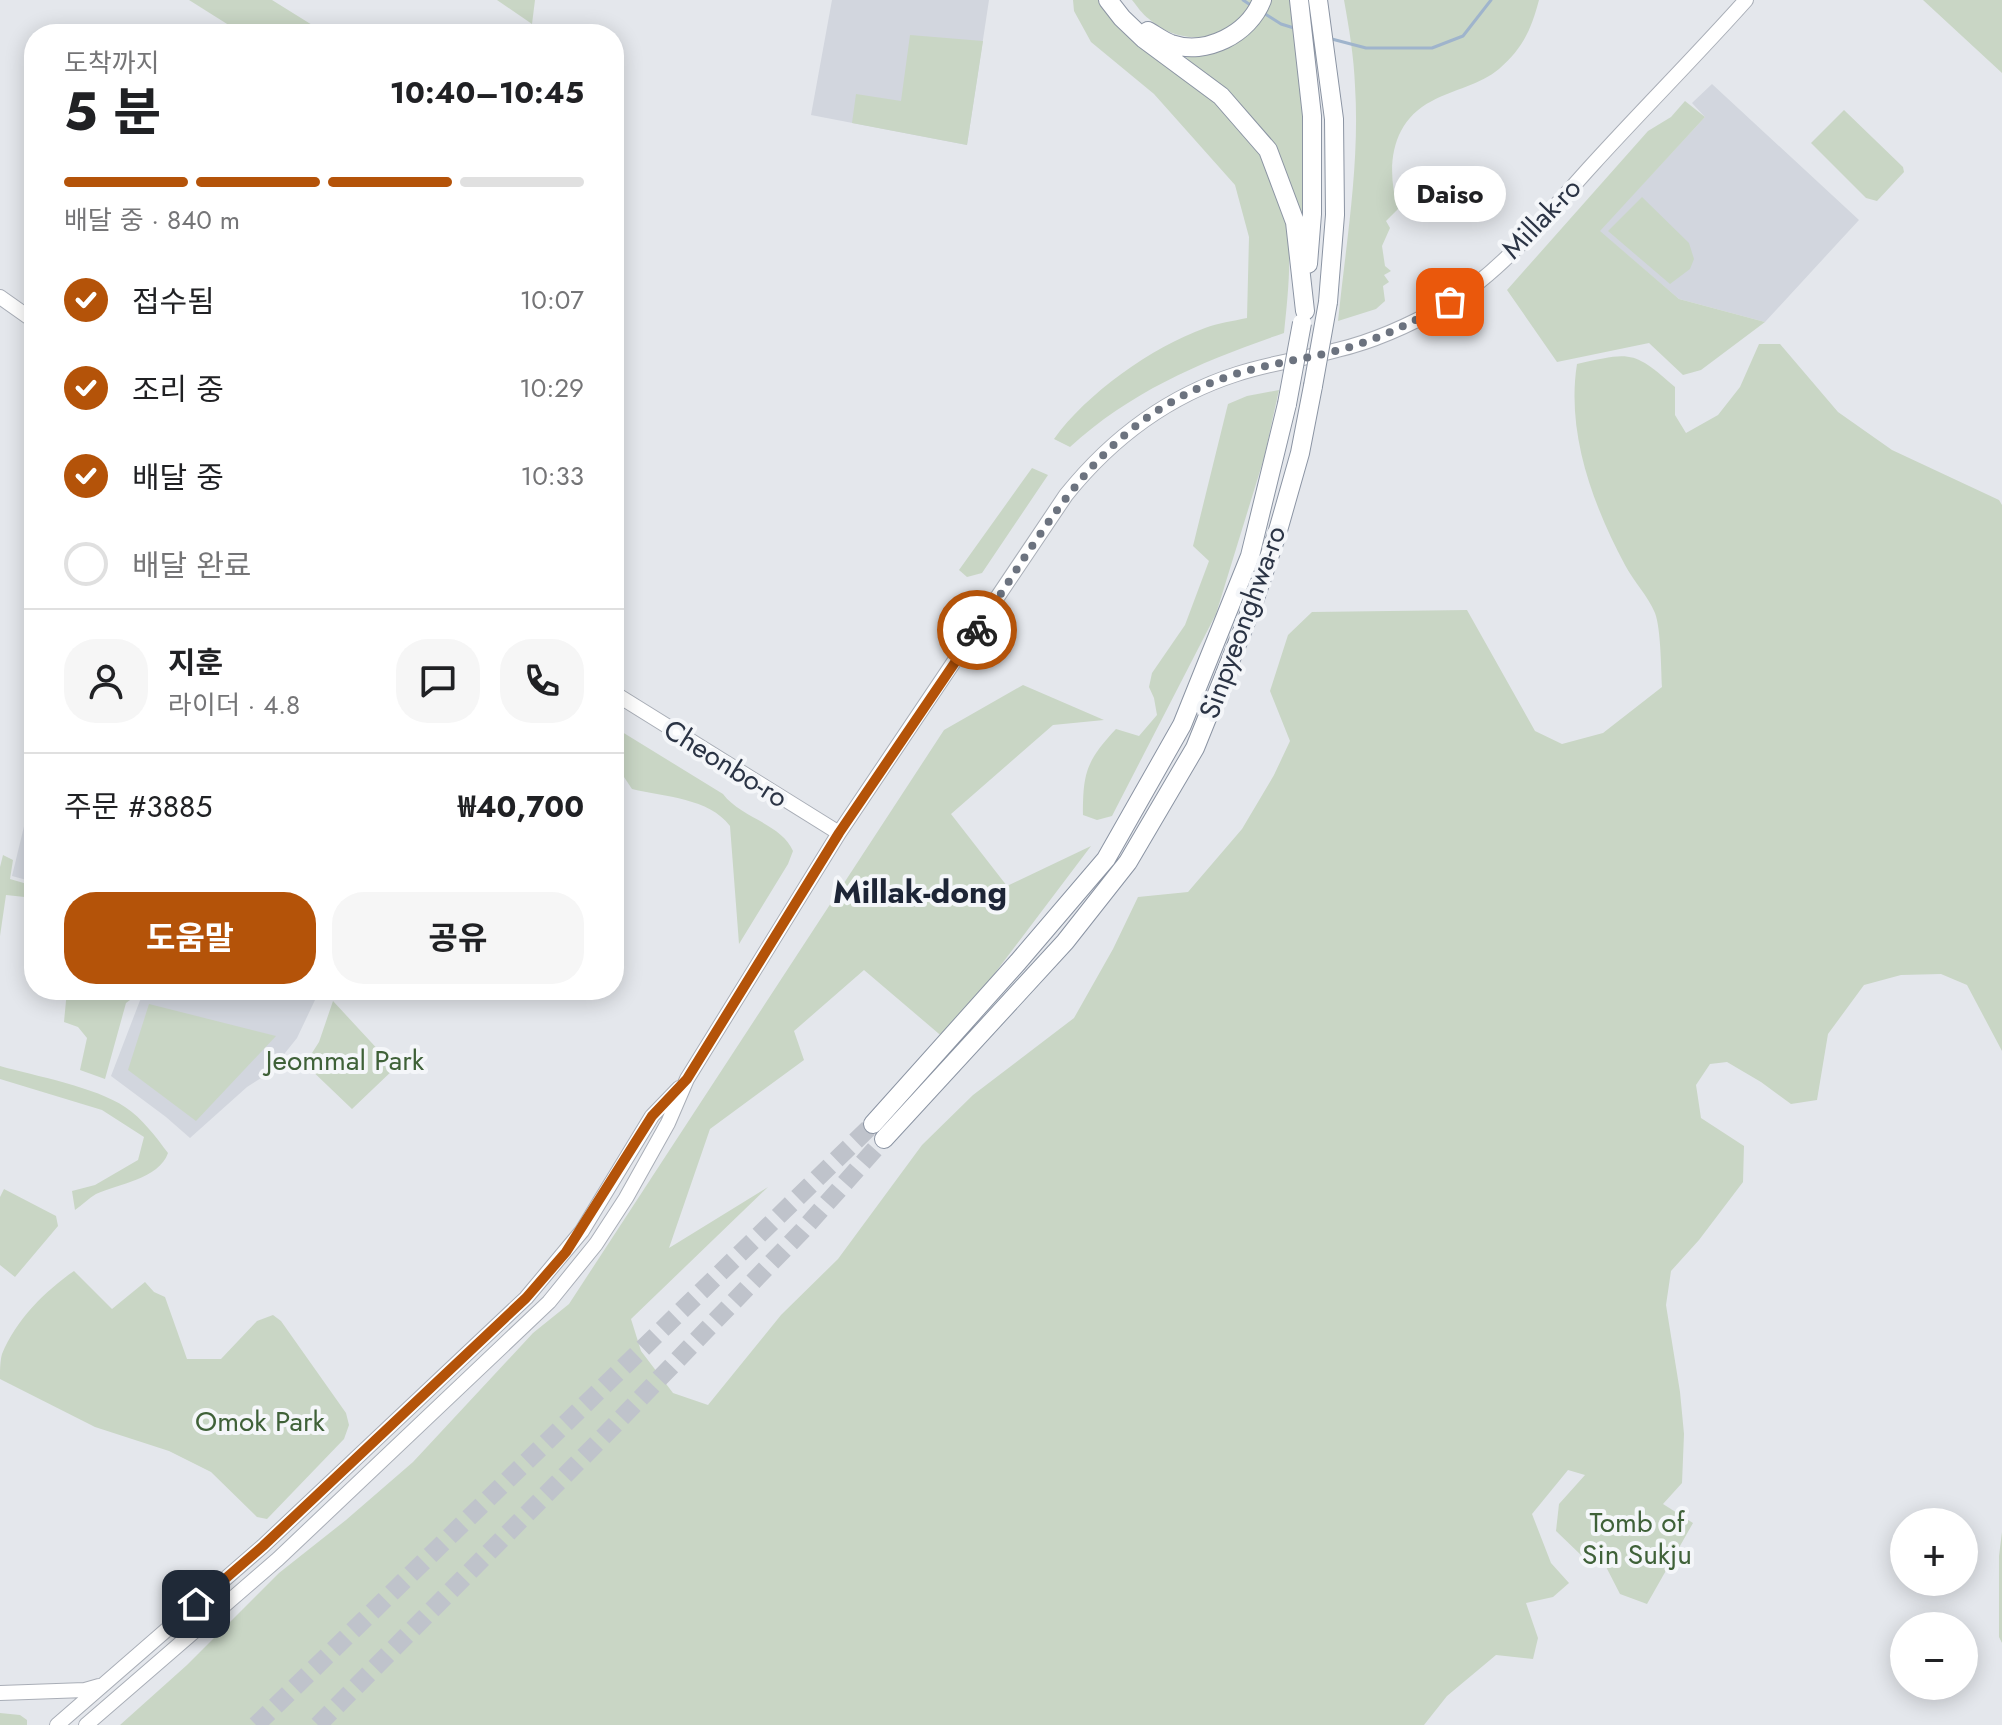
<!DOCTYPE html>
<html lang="ko">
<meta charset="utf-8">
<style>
:root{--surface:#fff;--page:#f6f6f6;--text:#202124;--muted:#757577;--line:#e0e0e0;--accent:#b45309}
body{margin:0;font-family:Jost,"Noto Sans KR",sans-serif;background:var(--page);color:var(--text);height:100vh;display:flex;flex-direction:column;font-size:30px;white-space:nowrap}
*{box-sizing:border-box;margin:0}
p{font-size:26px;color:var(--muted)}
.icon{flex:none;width:44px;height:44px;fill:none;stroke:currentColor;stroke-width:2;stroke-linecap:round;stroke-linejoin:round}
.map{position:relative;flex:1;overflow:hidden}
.sheet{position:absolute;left:24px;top:24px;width:600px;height:976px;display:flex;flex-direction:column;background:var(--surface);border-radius:32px;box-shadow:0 4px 20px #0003}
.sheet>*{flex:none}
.controls{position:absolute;left:1890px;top:1508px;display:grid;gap:16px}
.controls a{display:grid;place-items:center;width:88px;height:88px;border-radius:50%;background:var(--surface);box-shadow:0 4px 20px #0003;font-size:40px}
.pin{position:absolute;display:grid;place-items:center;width:68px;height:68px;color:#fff;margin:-34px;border-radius:16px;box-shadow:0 4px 12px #0006}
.courier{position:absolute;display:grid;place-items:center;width:80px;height:80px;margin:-40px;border:6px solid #b45309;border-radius:50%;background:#fff;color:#222;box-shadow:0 2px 10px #0007}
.bubble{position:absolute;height:56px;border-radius:28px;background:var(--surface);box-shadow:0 4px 20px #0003;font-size:26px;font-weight:700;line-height:56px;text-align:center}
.overview em{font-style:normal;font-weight:700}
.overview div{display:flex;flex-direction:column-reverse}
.overview{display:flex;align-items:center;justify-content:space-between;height:136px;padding:0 40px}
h1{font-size:52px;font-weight:700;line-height:60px}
.bar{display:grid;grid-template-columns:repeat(4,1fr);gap:12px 8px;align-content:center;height:96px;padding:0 40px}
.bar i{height:10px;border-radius:6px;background:var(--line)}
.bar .active{background:var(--accent)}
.bar p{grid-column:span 4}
.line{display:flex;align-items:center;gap:20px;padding:0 40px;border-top:2px solid var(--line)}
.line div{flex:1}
.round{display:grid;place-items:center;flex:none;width:84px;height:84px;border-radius:32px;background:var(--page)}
ol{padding:0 40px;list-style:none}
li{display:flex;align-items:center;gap:24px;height:88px}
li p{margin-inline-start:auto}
li .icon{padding:8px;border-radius:50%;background:var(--accent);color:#fff;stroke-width:4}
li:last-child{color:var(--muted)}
li i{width:44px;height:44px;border:4px solid var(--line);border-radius:50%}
.cta{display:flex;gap:16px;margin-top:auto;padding:16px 40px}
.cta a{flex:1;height:92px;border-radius:32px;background:var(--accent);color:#fff;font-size:32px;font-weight:700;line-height:92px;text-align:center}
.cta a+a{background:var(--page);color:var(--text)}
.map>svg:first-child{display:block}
.built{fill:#d2d6de}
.green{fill:#c9d6c5}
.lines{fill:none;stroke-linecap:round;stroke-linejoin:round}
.stream{stroke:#9fb4cc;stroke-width:3}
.trunk-tunnel{stroke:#bfc3cb;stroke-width:18;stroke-dasharray:18 9;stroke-linecap:butt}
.secondary-casing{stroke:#a9aeb7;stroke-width:16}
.trunk-casing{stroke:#8b94a3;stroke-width:20}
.secondary{stroke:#fff;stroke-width:14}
.trunk{stroke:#fff;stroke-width:18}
.trunk-bridge-casing{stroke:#8b94a3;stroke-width:20;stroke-linecap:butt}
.trunk-bridge{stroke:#fff;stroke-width:18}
.done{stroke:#6c737f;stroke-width:8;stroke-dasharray:0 14.4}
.route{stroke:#b45309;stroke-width:10}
.labels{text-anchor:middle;stroke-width:8;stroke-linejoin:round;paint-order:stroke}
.street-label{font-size:28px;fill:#2b3445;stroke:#f4f6f9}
.park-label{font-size:28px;fill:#3f6138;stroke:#f4f6f9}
.quarter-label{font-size:32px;font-weight:bold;fill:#1d2536;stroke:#f4f6f9}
</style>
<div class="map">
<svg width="2002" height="1725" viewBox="0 0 2002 1725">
<rect width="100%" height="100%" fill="#e4e7ec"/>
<path class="built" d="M 832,0 L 989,0 L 967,145 L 811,115 Z
M 1712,84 L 1859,220 L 1765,322 L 1679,299 L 1599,231 L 1705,117 L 1692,103 Z
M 34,785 L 34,882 L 12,876 Z
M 144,990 L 283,990 L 315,1000 L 297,1038 L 269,1073 L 247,1087 L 190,1138 L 166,1117 L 111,1076 Z"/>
<path class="green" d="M 189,0 L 272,0 L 317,28 L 313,34 L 243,34 Z
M 497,0 L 535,0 L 532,24 Z
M 1073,0 L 1105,0 C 1169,57 1265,124 1285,211 C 1293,251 1288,294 1284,333 C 1205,360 1132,390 1070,447 L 1054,439 C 1086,394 1152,347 1205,328 C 1218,323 1233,321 1247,318 L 1249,237 L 1235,185 L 1154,94 L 1091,42 L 1074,11 Z
M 1132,0 L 1256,0 C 1234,40 1184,50 1149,19 C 1142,14 1137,6 1132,0 Z
M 1270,0 L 1293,0 L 1304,113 L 1304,230 L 1301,226 C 1295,201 1290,171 1274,149 C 1246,111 1208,77 1173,46 L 1195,50 Z
M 1344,0 L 1539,0 C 1531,30 1523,48 1499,69 C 1480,85 1454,89 1432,101 C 1390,122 1386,169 1398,209 L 1386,221 L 1390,228 L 1382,246 L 1385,266 L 1391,271 L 1384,275 L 1389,282 L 1383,286 L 1385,301 L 1376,309 L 1338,321 C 1346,243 1360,164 1355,86 C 1354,57 1349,28 1344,0 Z
M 1923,0 L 2002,0 L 2002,73 Z
M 910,35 L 983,41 L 967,145 L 852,123 L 856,94 L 901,101 Z
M 1685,101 L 1705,117 L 1600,231 L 1679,299 L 1765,322 L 1701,370 L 1683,375 L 1649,343 L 1557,362 L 1507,290 L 1648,131 L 1671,117 Z
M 1844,110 L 1903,167 L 1904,172 L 1877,201 L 1866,198 L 1811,143 Z
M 1642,197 L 1689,243 L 1694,259 L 1690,269 L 1670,284 L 1608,231 Z
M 1759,344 L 1780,344 L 1838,412 L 1892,450 L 1999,500 L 2002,505 L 2002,1051 L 1967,985 L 1941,974 L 1901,975 L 1864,985 L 1828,1034 L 1817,1100 L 1791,1104 L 1761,1082 L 1727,1062 L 1710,1064 L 1696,1085 L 1701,1118 L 1744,1146 L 1743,1182 L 1699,1240 L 1671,1271 L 1666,1305 L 1680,1392 L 1684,1434 L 1682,1483 L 1663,1504 L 1693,1523 L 1647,1604 L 1620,1594 L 1602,1559 L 1582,1556 L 1556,1531 L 1559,1504 L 1585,1475 L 1568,1470 L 1532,1514 L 1551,1563 L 1569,1583 L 1553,1597 L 1526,1603 L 1538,1638 L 1533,1659 L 1496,1655 L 1447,1696 L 1424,1725 L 120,1725 L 187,1665 L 279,1573 L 346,1520 L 413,1462 L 533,1333 L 569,1304 L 944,730 L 1023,685 L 1104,720 L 1053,725 L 951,814 L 1007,886 L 1091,846 L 945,1039 L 864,970 L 794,1031 L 804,1060 L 710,1129 L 669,1248 L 768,1187 L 631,1319 L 641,1351 L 673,1393 L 708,1405 L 781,1315 L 838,1259 L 922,1145 L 973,1095 L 1074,1018 L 1113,949 L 1138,897 L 1188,892 L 1242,829 L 1274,775 L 1290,741 L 1270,691 L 1288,635 L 1312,612 L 1467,610 L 1535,731 L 1562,744 L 1603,733 L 1662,687 C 1661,669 1661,629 1655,613 C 1648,596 1634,582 1625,565 C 1593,505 1566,433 1577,364 C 1631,352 1633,350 1675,387 L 1675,415 L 1686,433 L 1718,415 L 1740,387 Z
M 1279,390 L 1264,458 L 1216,614 L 1112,816 L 1097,820 L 1083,815 C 1083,773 1086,761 1116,729 L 1139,736 L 1157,715 L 1154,698 L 1149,687 L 1152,673 L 1185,625 L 1209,561 L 1193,546 L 1228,404 L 1247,396 Z
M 1032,468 L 1048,475 L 982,573 L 967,577 L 959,570 Z
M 614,727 L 723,794 C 741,818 782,824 793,851 L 788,864 L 739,944 L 730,826 C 709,798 665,797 632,789 L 614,762 Z
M 3,855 L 13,860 L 10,879 L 34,886 L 34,898 L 6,895 L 0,936 L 0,867 Z
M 67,990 L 140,990 L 138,994 L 126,1003 L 105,1079 L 80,1070 L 87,1038 L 78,1027 L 64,1022 Z
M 333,1001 L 395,1068 L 352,1109 L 305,1064 L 319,1042 Z
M 149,1004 L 276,1036 L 196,1121 L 128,1070 Z
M 0,1066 C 35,1076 96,1087 125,1107 C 142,1118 156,1137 168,1153 C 159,1179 118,1184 96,1194 C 89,1198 82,1205 75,1210 L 72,1191 L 95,1185 L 138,1160 L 144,1137 L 102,1110 L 0,1079 Z
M 4,1189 L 56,1216 L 58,1226 L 15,1277 L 0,1265 L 0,1197 Z
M 74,1271 L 112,1309 L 145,1282 L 154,1292 L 165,1297 L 187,1359 L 221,1359 L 257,1321 L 273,1315 L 281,1321 L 346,1413 L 349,1425 L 344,1439 L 267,1519 L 257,1517 L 211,1472 L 169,1451 L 95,1427 L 0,1379 C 0,1371 0,1361 2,1354 C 16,1320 45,1291 74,1271 Z
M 2002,1532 L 2002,1643 L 1999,1637 L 1999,1556 Z
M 0,1713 L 20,1715 L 27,1720 L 27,1725 L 0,1725 Z"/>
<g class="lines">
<path class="stream" d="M 1243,0 L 1252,6
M 1262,12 L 1281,24 L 1294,28
M 1328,38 L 1366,48 L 1432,48 L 1463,36 L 1491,0"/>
<path class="trunk-tunnel" d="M 256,1725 L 873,1124
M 318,1725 L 601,1439 L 802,1231 L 884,1139"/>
<defs>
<path id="secondary" d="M 0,297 L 34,321
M 614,693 L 839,833
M 0,1693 L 85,1690 L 99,1686
M 57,1725 L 263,1546 L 526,1298 L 582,1231 L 652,1116 L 679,1088
M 86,1725 L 278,1559 L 549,1302 L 596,1244 L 626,1198 L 668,1123 L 687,1079 L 839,833 L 1066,495 C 1111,439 1168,396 1237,374 C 1270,363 1304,359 1337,350 C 1376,341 1414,323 1449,303 C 1504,270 1550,211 1593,164 C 1643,109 1696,56 1746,0"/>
<path id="trunk" d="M 1108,0 L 1122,18 L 1144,39 L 1221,96 L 1268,150 L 1295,222 L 1305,311
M 1299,0 L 1312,116 L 1312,214 L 1308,264
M 1318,0 L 1334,119 L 1335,215 L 1328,302
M 1148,31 C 1155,35 1163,41 1171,44 C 1206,56 1249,34 1262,0
M 873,1124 L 1018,962 L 1106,859 L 1182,725 L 1250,556 L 1287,404
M 884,1139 L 1065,942 L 1128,862 L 1195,748 L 1252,607 L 1277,534 L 1300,453 L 1313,386"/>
</defs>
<use href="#secondary" class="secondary-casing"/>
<use href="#trunk" class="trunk-casing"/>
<use href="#secondary" class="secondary"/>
<use href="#trunk" class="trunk"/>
<defs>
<path id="trunk-bridge" d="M 1313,386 L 1328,302
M 1287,404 L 1302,323"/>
</defs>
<use href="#trunk-bridge" class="trunk-bridge-casing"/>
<use href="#trunk-bridge" class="trunk-bridge"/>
</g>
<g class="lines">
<path class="done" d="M 977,630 C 1052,519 1101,415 1239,373 C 1272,363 1306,359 1339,350 C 1379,340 1414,321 1450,302"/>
<path class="route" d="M 196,1604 L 263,1546 L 526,1298 L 566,1252 L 652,1116 L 687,1079 L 839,833 L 977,630"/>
</g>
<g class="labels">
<g class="street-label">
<text transform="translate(1541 218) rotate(-46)" y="10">Millak-ro</text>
<text transform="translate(1242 622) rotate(-70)" y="10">Sinpyeonghwa-ro</text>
<text transform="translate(726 763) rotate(32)" y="10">Cheonbo-ro</text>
</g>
<g class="park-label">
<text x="345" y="1070">Jeommal Park</text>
<text x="260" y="1431">Omok Park</text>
<text x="1637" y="1532">Tomb of<tspan x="1637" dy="32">Sin Sukju</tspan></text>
</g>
<g class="quarter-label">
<text x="920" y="903">Millak-dong</text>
</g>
</g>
</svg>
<div class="controls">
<a>+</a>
<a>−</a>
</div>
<div class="pin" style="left:1450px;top:302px;background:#ea580c"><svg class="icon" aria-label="bag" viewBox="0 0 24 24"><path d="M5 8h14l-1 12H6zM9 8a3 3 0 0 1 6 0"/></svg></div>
<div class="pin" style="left:196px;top:1604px;background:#1f2937"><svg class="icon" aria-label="home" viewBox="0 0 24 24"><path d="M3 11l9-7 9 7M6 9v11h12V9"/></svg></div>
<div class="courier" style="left:977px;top:630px"><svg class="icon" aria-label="bike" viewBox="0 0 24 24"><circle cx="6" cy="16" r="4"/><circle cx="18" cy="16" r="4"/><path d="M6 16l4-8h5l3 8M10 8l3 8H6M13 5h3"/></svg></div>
<div class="bubble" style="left:1394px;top:166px;width:112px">Daiso</div>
<section class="sheet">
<div class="overview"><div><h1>5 분</h1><p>도착까지</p></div><em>10:40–10:45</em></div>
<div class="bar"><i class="active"></i><i class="active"></i><i class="active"></i><i></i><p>배달 중 · 840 m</p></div>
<ol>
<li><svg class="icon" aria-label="check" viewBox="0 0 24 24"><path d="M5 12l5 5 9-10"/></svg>접수됨<p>10:07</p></li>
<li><svg class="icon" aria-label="check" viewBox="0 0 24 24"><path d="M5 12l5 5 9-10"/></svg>조리 중<p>10:29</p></li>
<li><svg class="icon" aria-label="check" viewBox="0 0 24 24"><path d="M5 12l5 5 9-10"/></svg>배달 중<p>10:33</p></li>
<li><i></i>배달 완료</li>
</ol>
<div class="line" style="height:144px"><a class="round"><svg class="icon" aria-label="person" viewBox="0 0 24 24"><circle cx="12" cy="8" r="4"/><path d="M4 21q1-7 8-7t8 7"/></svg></a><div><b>지훈</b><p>라이더 · 4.8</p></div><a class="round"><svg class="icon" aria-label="chat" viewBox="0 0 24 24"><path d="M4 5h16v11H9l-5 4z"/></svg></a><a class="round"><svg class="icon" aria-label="phone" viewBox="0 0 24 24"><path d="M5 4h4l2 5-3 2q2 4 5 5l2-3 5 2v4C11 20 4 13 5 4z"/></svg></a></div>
<div class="line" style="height:104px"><div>주문 #3885</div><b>₩40,700</b></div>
<div class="cta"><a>도움말</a><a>공유</a></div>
</section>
</div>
